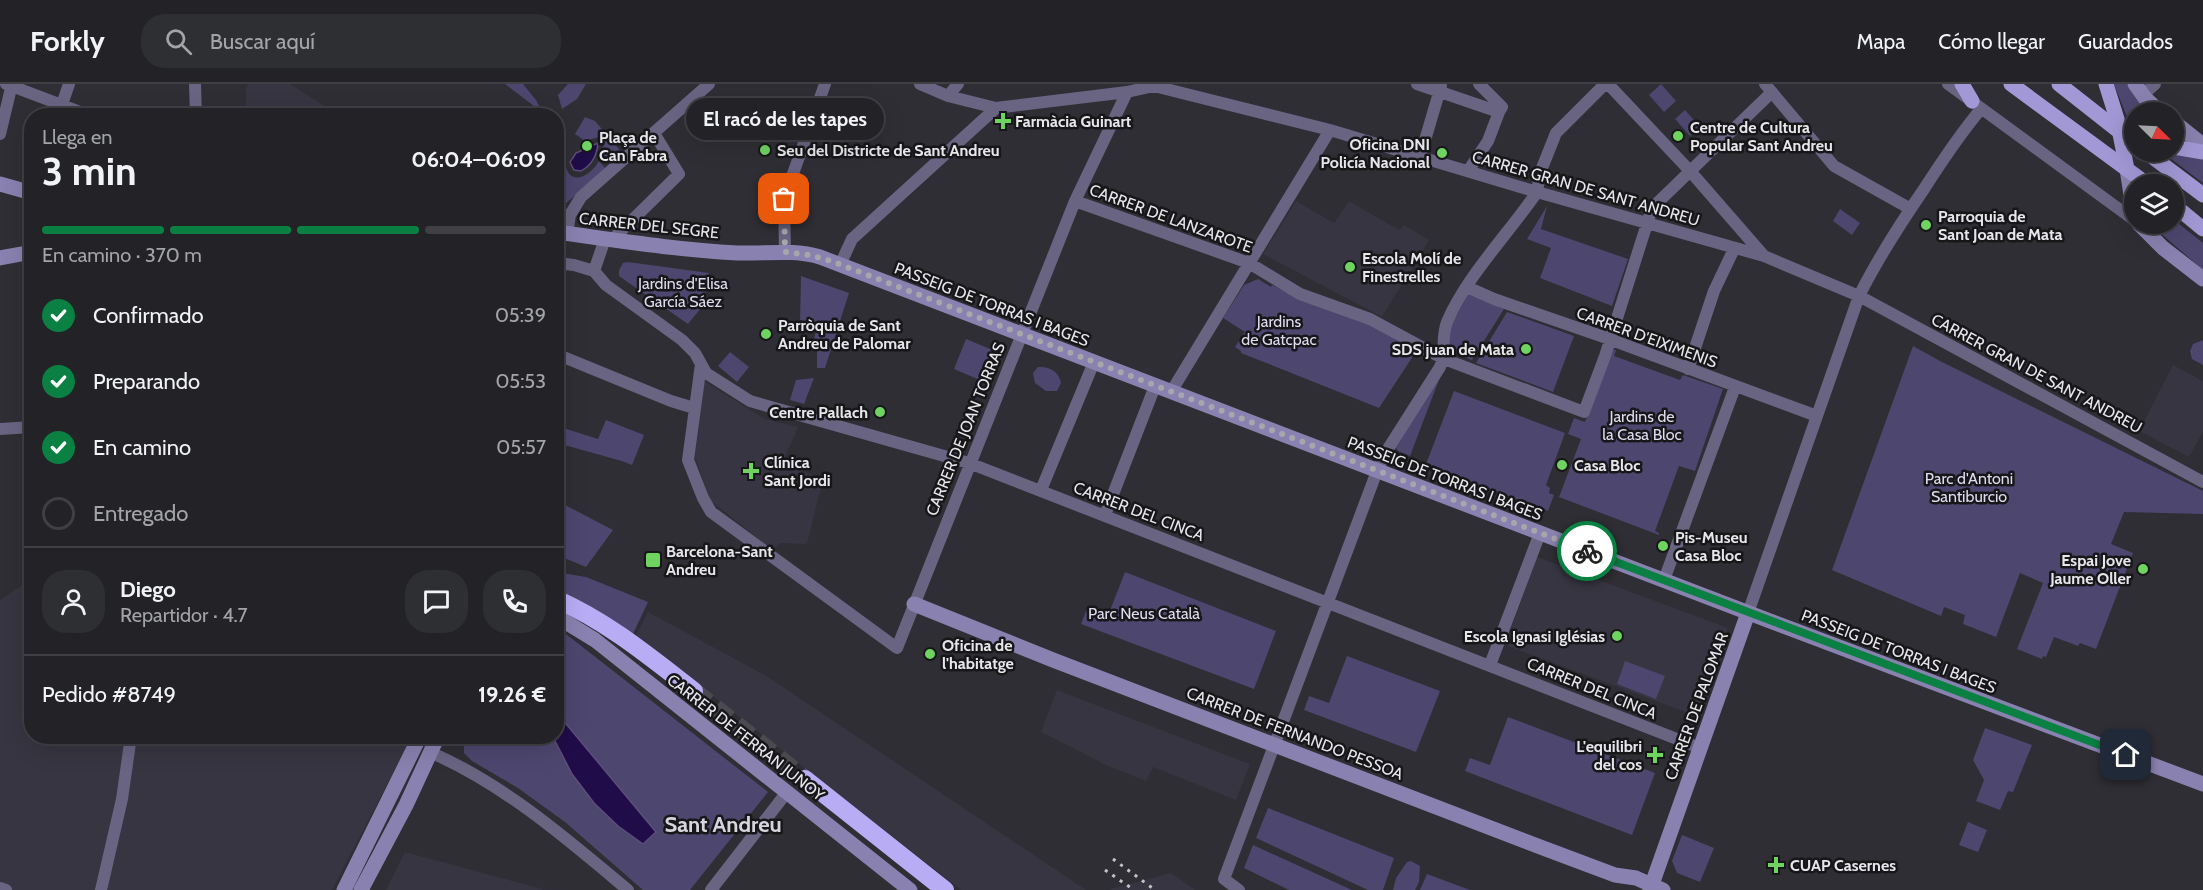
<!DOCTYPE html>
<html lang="es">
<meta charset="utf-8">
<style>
:root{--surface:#222227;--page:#2e2f33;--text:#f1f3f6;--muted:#a2a4a7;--line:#3f3f44;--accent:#0b8043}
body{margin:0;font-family:Cabin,sans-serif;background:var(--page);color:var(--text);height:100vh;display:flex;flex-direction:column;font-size:22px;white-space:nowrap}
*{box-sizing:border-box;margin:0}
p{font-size:20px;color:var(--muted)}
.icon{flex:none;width:33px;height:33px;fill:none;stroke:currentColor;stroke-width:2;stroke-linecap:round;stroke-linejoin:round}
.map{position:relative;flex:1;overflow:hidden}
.sheet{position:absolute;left:24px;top:24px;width:540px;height:636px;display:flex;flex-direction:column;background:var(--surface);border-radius:24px;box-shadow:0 6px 24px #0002,0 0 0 2px var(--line)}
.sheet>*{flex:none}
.needle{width:39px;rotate:114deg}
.controls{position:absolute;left:2124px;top:18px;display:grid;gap:12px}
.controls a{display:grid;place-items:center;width:60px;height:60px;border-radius:50%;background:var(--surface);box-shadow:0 6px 24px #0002,0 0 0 2px var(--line);font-size:30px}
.pin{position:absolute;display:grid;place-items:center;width:51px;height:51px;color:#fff;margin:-26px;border-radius:12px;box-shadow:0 3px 9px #0006}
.courier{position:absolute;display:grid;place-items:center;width:60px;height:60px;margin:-30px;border:4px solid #0b8043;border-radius:50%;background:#fff;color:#222;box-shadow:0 2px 8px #0007}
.bubble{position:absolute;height:42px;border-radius:21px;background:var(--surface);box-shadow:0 6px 24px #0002,0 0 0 2px var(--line);font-size:20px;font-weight:700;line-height:42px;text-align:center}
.head em{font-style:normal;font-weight:700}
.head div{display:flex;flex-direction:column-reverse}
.head{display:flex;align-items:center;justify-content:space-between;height:102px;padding:0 18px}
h1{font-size:39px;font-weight:700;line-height:45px}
.bar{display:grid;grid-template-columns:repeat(4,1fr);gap:9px 6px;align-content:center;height:72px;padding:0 18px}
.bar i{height:8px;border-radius:4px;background:var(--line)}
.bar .active{background:var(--accent)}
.bar p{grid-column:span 4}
.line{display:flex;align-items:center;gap:15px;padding:0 18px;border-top:2px solid var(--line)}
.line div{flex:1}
.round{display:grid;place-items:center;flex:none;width:63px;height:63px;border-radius:24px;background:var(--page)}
ol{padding:0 18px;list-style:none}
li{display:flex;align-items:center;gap:18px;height:66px}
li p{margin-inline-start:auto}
li .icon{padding:6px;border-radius:50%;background:var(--accent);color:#fff;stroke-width:4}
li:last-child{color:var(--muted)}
li i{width:33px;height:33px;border:3px solid var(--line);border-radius:50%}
header{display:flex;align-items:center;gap:36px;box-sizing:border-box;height:84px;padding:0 30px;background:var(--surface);border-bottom:2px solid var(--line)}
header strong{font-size:28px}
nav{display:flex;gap:33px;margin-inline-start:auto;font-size:21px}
.search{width:420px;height:54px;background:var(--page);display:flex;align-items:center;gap:15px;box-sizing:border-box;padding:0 21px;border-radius:24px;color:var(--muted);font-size:22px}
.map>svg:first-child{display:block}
.built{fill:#363541}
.green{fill:#4d466f}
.water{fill:#200c48;stroke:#5c4e79;stroke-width:1.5}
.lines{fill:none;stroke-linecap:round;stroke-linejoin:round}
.highway-tunnel{stroke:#4a4a4f;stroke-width:18;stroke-dasharray:18 9;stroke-linecap:butt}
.street{stroke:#686482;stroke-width:12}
.secondary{stroke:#8982b0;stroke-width:15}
.primary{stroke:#a198d5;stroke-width:15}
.highway{stroke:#b8acf5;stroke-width:18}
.rail{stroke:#c4c4c8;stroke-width:3;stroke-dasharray:3 6;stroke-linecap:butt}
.done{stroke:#a6a6ab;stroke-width:6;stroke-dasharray:0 10.8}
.route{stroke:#0b8043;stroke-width:8}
.poi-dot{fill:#6fd360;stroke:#171619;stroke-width:2}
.labels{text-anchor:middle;stroke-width:5;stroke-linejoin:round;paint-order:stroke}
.poi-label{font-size:16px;font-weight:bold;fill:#e7e7eb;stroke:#171619;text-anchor:start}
.street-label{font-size:16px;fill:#e7e7eb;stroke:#171619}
.park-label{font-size:16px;fill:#dfdcf0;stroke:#171619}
.district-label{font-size:22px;font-weight:bold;fill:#d6d5dd;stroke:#171619}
</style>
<header>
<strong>Forkly</strong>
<div class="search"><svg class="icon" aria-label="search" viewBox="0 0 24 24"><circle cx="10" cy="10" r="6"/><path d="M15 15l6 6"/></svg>Buscar aquí</div>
<nav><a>Mapa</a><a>Cómo llegar</a><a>Guardados</a></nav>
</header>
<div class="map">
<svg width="2203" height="806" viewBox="0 0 2203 806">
<rect width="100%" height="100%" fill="#2e2e34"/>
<path class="built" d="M 248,0 L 290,0 L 331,26 L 328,31 L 246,31 L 246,4 Z
M 1296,117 L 1334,139 L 1349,117 L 1399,146 L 1404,141 L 1429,156 L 1382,233 L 1263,170 Z
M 2173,281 L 2203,297 L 2203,348 L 2189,373 L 2139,347 Z
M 704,297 L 765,335 L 798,343 L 782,380 L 823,395 L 807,460 L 780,459 L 773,467 L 710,416 L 695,373 Z
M 1537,473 L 1728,544 L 1696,632 L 1505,561 Z
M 31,495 L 32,652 L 412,653 L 332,806 L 0,806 L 0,516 Z
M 648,528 L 765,591 L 1086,806 L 961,806 L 636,552 Z
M 1057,606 L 1250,680 L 1236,716 L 1153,683 L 1146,697 L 1108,682 L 1041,648 Z
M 405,768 L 546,806 L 386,806 Z
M 1171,789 L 1195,806 L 1108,806 L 1118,803 Z"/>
<path class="green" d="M 505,0 L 523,0 L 536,16 L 543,29 Z
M 568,0 L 586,0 L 577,15 L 562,25 L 558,11 Z
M 1661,0 L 1676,17 L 1664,28 L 1649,11 Z
M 2114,0 L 2127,0 L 2150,26 L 2148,28 L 2134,28 L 2132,37 L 2127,33 Z
M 1685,26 L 1700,43 L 1690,52 L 1675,35 Z
M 585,33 L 595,37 L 624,71 L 612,78 L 602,70 L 604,59 L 602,54 L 599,53 L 585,57 L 575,50 Z
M 2164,68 L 2203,71 L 2203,99 L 2166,71 Z
M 599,77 L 606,85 L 564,121 L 557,118 L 556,87 L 559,79 L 565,78 C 568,104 590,93 599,77 Z
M 1547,122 L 1541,145 L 1628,175 L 1612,222 L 1540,194 L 1551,164 L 1527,155 Z
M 1840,125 L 1860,139 L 1852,151 L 1833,137 Z
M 2174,136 L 2203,159 L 2203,186 L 2150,140 L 2174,140 Z
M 628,178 L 709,189 L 704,220 L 688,240 L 619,192 L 619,186 L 623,179 Z
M 801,192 L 849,209 L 825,284 L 817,284 L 817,261 L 813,259 L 817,243 L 800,239 Z
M 1258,195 L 1271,203 L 1272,201 L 1317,222 L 1370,235 L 1417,266 L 1379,324 L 1241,269 L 1241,267 L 1235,263 L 1245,248 L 1223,234 L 1244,201 Z
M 1469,209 L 1504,225 L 1472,276 L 1446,266 L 1448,247 Z
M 1507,228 L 1574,252 L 1553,308 L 1476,279 Z
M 966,255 L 1000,269 L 987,299 L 954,285 Z
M 2203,256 L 2203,281 L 2192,275 L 2190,267 L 2193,260 Z
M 1913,262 L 1940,277 L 2203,407 L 2203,430 L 2124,428 L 2111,460 L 2133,469 L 2096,565 L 2080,559 L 2078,562 L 2054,553 L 2046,573 L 2043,572 L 2042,575 L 2017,565 L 2043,499 L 2020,489 L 1996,553 L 1963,540 L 1965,531 L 1944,523 L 1941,532 L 1832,486 Z
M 1612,265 L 1616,266 L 1614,272 L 1680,296 L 1683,291 L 1723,305 L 1695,387 L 1679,382 L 1655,447 L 1659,449 L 1659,451 L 1559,413 L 1581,355 L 1568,350 L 1574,334 L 1585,338 Z
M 730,268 L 749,283 L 737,298 L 718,282 Z
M 1038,283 C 1049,282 1059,287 1061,299 L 1057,307 L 1046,307 L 1035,299 L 1033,289 Z
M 1440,293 L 1410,372 L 1398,367 L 1395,363 Z
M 814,294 L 804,320 L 790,316 L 796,296 Z
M 1454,307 L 1565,349 L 1546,401 L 1550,404 L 1549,409 L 1554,411 L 1548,427 L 1426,380 Z
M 606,336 L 644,351 L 632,381 L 622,377 L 557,359 L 557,342 L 598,355 Z
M 565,421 L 613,446 L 586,483 L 557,471 L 557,432 Z
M 556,488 L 586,493 L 648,518 L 632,552 L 557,508 Z
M 1125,488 L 1276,547 L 1254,605 L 1081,540 L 1086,527 L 1107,534 Z
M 557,543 L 768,708 L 690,806 L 643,806 L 565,738 L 518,704 L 472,677 L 464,669 L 464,653 L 556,652 Z
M 1347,572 L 1440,607 L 1416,668 L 1304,626 L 1309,612 L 1329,619 Z
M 1625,577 L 1665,592 L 1656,615 L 1617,600 Z
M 1508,633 L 1655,689 L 1632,751 L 1465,687 L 1470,674 L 1490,681 Z
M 1985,644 L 2032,661 L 2013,708 L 2008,707 L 2000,726 L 1976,717 L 1984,696 L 1973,676 Z
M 1268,724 L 1394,774 L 1383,806 L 1368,806 L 1256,754 Z
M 1968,738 L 1987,746 L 1978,768 L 1959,761 Z
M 1682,751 L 1714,764 L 1700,798 L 1677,789 L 1672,777 Z
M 1253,761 L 1352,806 L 1289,806 L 1244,784 Z
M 1411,777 L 1420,782 L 1419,798 L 1415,806 L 1393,806 L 1396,794 L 1407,778 Z
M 1427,790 L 1470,806 L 1420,806 Z"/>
<path class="water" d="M 598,59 C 597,71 592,81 581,87 L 574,86 L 570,78 L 576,69 Z
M 557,629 L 656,748 L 643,760 L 618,742 L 594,719 L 572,690 L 553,653 L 556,652 Z"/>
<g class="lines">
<path class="highway-tunnel" d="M 694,607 L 805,695"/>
<path class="street" d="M 6,0 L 91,32
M 195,0 L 196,32
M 920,0 L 948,12 L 996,24 L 1127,8 L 1154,2 L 1330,46 L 1537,108 L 1764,172 L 1859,212 L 2203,398
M 1417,0 L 1499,28 L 1502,23 L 1479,0
M 1608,0 L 1690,87 L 1764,172
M 1765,0 L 1834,82 L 1909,124
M 1948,0 L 2134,136
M 2141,9 L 2146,8 L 2155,0
M 948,12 L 958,0
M 58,32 L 69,0
M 0,50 L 12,0
M 1420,73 L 1441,2
M 1468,87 L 1488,57 L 1499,28
M 1075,117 L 1249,179 L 1300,210 L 1370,235 L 1444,275 L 1584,328 L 1605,272 L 1652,124 L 1772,8
M 567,150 L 570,131 L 581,113 L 709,0
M 612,156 L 679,90 L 654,49
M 785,169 L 784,115 L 825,0
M 556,179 L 574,181 L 594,187
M 840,181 L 852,155 L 996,24
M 594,187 L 606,201 L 682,256 L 695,269 L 706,289 L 750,317 L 969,379 L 1700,664
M 594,187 L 605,155
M 1467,203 L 1494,215 L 1601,252 L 1817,332
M 556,270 L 671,317 L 694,324
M 701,280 L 688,376 L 703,414 L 711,428 L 897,564 L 1075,117 L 1127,8
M 1688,285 L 1714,207 L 1734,165
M 1171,308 L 1330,46
M 0,345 L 32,343
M 1041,406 L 1094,278
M 1105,431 L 1155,302
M 1664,496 L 1735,303
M 1748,529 L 1859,212 C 1878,174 1900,140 1924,105 C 1942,77 1960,50 1981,25
M 1490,581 L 1540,449
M 432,669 C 505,701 567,755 628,806
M 0,804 L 6,806
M 101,806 L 122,715 L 131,652
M 711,806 L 787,708
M 1239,806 L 1224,795 L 1377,387 L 1386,368 L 1440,283 C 1446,269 1441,253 1447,238 C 1466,193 1509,149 1537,108 L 1540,89 L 1556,49 L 1605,0"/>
<path class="secondary" d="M 2135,0 L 2145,14 L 2160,28
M 2174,38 L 2203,61
M 2127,85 L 2134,130
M 0,100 L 32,109
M 2139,140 L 2163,164 L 2203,195
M 556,148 C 615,156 678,166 737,169 C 765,170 793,165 820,173 L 1770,537 L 2203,700
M 0,174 L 32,168
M 914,520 L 1053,576 L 1543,764 L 1615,791 L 1636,794 L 1663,806
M 556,532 L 595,556 L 910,806
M 344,806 L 420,652
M 361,806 L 406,721 L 438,652
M 1650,806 L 1748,529"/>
<path class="primary" d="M 1962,0 L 1972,17
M 2011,0 L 2147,100
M 2059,0 L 2134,59
M 2106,0 L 2117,35 L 2127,85
M 2174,63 L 2203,68
M 2146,68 L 2203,111
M 2174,121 L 2203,145"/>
<path class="highway" d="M 556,515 C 608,538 650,573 694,607
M 805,695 L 945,806"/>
<path class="rail" d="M 1113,775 L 1155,806
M 1105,786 L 1134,806"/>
</g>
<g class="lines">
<path class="done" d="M 784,115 L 785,168 L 810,171 L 831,177 L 1587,467"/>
<path class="route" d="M 1587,467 L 2126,671"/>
</g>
<g class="poi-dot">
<path d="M1000 28h6v6h6v6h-6v6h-6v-6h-6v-6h6z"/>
<circle cx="1678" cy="52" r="6"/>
<circle cx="587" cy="62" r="6"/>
<circle cx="765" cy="66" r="6"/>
<circle cx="1442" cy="69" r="6"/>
<circle cx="1926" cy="141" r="6"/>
<circle cx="1350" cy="183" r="6"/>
<circle cx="766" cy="250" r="6"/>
<circle cx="1526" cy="265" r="6"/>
<circle cx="880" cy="328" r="6"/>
<circle cx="1562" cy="381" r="6"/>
<path d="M748 378h6v6h6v6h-6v6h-6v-6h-6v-6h6z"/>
<circle cx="1663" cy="462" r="6"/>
<rect x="645" y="468" width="16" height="16" rx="3"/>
<circle cx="2143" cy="485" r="6"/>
<circle cx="1617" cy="552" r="6"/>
<circle cx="930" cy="570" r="6"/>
<path d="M1652 662h6v6h6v6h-6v6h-6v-6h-6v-6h6z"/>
<path d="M1773 772h6v6h6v6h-6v6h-6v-6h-6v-6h6z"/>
</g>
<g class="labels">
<g class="poi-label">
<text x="1015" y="43">Farmàcia Guinart</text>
<text x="1690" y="49">Centre de Cultura<tspan x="1690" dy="18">Popular Sant Andreu</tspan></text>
<text x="599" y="59">Plaça de<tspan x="599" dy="18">Can Fabra</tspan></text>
<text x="1430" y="66" text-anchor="end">Oficina DNI<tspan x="1430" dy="18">Policía Nacional</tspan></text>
<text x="777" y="72">Seu del Districte de Sant Andreu</text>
<text x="1938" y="138">Parroquia de<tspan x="1938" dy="18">Sant Joan de Mata</tspan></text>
<text x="1362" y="180">Escola Molí de<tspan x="1362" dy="18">Finestrelles</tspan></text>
<text x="778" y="247">Parròquia de Sant<tspan x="778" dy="18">Andreu de Palomar</tspan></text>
<text x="1514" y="271" text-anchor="end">SDS juan de Mata</text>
<text x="868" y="334" text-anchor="end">Centre Pallach</text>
<text x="764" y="384">Clínica<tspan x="764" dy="18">Sant Jordi</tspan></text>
<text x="1574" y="387">Casa Bloc</text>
<text x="1675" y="459">Pis-Museu<tspan x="1675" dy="18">Casa Bloc</tspan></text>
<text x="666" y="473">Barcelona-Sant<tspan x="666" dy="18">Andreu</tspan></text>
<text x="2131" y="482" text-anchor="end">Espai Jove<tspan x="2131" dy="18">Jaume Oller</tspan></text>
<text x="1605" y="558" text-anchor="end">Escola Ignasi Iglésias</text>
<text x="942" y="567">Oficina de<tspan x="942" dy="18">l'habitatge</tspan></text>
<text x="1642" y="668" text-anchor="end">L'equilibri<tspan x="1642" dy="18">del cos</tspan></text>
<text x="1790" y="787">CUAP Casernes</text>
</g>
<g class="street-label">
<text transform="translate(1586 104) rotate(16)" y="6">CARRER GRAN DE SANT ANDREU</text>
<text transform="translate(1171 134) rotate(20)" y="6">CARRER DE LANZAROTE</text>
<text transform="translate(649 141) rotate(6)" y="6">CARRER DEL SEGRE</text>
<text transform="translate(992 220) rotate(21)" y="6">PASSEIG DE TORRAS I BAGES</text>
<text transform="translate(1647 253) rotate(20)" y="6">CARRER D'EIXIMENIS</text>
<text transform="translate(2037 289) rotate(28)" y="6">CARRER GRAN DE SANT ANDREU</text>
<text transform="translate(965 345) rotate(-68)" y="6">CARRER DE JOAN TORRAS</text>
<text transform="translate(1445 394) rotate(21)" y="6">PASSEIG DE TORRAS I BAGES</text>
<text transform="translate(1139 427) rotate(21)" y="6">CARRER DEL CINCA</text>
<text transform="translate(1899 567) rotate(21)" y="6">PASSEIG DE TORRAS I BAGES</text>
<text transform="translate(1592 604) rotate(22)" y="6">CARRER DEL CINCA</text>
<text transform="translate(1696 622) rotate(-70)" y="6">CARRER DE PALOMAR</text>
<text transform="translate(1295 649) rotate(21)" y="6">CARRER DE FERNANDO PESSOA</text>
<text transform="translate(746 653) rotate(38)" y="6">CARRER DE FERRAN JUNOY</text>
</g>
<g class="park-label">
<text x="683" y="205">Jardins d'Elisa<tspan x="683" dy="18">García Sáez</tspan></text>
<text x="1279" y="243">Jardins<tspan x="1279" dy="18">de Gatcpac</tspan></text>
<text x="1642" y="338">Jardins de<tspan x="1642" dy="18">la Casa Bloc</tspan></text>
<text x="1969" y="400">Parc d'Antoni<tspan x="1969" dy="18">Santiburcio</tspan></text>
<text x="1144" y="535">Parc Neus Català</text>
</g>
<g class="district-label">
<text x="723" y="748">Sant Andreu</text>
</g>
</g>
</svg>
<div class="controls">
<a><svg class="needle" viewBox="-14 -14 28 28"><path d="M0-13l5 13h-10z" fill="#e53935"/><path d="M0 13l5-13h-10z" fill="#a2a4a7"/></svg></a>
<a><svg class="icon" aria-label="layers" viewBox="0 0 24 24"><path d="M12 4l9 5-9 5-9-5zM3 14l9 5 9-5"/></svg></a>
</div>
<div class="pin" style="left:784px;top:115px;background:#ea580c"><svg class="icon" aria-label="bag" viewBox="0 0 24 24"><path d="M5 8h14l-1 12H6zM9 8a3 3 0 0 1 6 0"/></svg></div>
<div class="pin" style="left:2126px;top:671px;background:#1f2937"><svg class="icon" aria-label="home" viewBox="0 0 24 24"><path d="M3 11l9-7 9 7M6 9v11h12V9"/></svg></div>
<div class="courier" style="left:1587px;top:467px"><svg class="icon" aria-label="bike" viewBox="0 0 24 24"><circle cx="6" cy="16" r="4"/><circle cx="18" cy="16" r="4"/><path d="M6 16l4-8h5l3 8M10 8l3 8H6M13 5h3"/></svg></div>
<div class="bubble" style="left:686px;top:14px;width:198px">El racó de les tapes</div>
<section class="sheet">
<div class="head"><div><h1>3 min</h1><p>Llega en</p></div><em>06:04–06:09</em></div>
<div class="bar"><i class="active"></i><i class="active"></i><i class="active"></i><i></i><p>En camino · 370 m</p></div>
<ol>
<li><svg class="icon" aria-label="check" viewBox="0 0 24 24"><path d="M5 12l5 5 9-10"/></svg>Confirmado<p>05:39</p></li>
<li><svg class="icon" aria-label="check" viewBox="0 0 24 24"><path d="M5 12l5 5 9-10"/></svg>Preparando<p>05:53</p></li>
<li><svg class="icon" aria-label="check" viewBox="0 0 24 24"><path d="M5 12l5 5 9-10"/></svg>En camino<p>05:57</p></li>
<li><i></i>Entregado</li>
</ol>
<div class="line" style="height:108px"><a class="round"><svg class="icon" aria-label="person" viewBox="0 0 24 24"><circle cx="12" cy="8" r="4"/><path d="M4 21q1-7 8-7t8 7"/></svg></a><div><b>Diego</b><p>Repartidor · 4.7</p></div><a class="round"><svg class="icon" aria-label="chat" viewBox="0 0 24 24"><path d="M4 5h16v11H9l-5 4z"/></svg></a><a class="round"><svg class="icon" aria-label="phone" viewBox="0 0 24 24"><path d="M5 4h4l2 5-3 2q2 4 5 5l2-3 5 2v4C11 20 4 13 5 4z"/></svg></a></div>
<div class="line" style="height:78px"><div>Pedido #8749</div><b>19.26 €</b></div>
</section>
</div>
